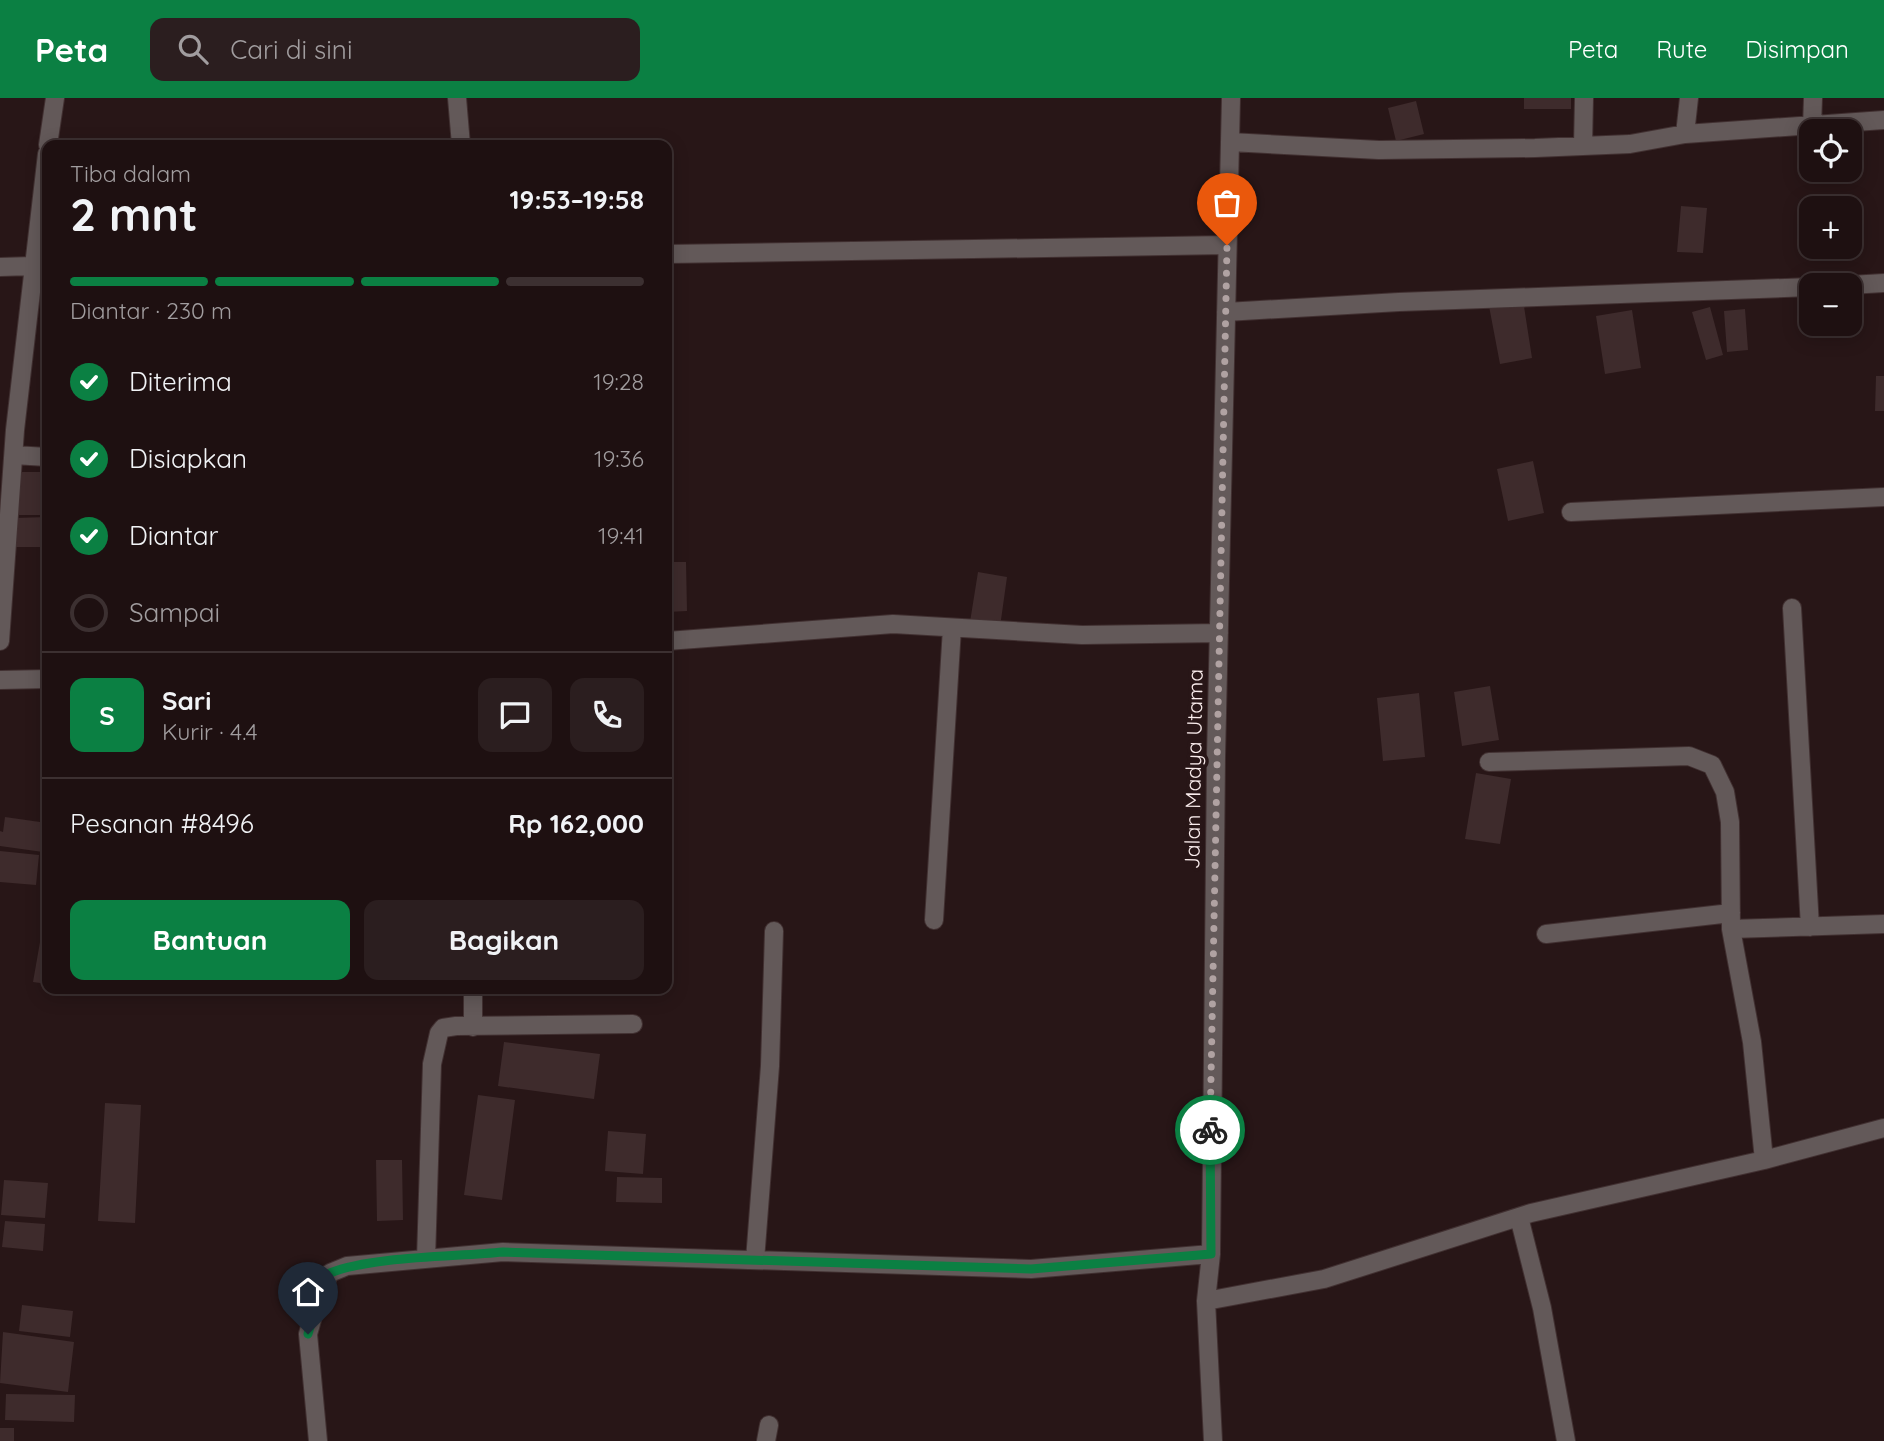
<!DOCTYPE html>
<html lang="id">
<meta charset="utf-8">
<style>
:root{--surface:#1e1011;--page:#2b1e1f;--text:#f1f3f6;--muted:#a19d9f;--line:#3c3031;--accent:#0b8043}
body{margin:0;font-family:Quicksand,sans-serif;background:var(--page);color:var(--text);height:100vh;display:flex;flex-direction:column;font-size:26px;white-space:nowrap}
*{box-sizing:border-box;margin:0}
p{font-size:23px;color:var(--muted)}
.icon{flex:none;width:38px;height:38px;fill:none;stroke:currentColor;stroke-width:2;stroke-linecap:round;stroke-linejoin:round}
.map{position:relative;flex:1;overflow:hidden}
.sheet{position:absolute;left:42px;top:42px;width:630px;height:854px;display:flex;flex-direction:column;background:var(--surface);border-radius:14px;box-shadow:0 4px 18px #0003,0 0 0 2px var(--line)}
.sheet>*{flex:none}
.tools{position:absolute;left:1799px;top:21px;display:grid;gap:14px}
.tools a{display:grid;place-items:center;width:63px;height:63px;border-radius:14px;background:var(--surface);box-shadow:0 4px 18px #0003,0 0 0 2px var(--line);font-size:35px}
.pin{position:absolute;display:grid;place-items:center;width:60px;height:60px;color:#fff;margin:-72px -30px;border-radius:50% 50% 50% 0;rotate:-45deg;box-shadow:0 0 7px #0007}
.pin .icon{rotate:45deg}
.courier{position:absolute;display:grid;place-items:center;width:70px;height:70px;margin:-35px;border:5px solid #0b8043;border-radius:50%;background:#fff;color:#222;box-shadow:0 2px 9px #0007}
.summary em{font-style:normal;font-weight:700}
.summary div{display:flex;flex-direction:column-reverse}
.summary{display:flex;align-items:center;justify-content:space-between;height:119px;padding:0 28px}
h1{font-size:46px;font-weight:700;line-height:52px}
.bar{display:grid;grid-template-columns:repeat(4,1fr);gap:10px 7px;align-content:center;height:84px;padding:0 28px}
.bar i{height:9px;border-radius:5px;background:var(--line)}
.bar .on{background:var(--accent)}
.bar p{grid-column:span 4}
.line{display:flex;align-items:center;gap:18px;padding:0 28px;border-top:2px solid var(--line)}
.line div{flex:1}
.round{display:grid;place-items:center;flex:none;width:74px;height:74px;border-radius:14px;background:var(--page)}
ol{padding:0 28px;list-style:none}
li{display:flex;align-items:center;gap:21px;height:77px}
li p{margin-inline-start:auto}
li .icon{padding:7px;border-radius:50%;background:var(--accent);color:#fff;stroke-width:4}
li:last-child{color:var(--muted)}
li i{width:38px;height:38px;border:4px solid var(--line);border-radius:50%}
.action{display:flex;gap:14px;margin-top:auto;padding:14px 28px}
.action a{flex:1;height:80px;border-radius:14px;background:var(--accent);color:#fff;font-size:28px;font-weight:700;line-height:80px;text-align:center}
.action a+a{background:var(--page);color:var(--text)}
header{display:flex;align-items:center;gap:42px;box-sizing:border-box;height:98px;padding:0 35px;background:var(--accent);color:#fff}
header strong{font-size:33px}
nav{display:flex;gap:38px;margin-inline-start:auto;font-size:24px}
.search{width:490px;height:63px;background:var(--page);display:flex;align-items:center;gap:18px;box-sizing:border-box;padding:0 24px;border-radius:14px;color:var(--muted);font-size:26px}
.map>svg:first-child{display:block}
.building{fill:#3e2b2c}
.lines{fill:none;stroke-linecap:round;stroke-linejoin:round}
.minor-casing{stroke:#413031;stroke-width:20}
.minor{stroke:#635959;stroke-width:18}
.done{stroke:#b0a2a2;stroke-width:7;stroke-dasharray:0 12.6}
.route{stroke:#0b8043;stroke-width:9}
.labels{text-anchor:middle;stroke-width:7;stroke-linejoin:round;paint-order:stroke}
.street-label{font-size:21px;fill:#faeded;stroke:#281617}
</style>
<header>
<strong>Peta</strong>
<div class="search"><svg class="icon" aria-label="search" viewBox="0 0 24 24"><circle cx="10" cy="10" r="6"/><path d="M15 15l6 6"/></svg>Cari di sini</div>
<nav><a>Peta</a><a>Rute</a><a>Disimpan</a></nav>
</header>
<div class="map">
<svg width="1884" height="1343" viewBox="0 0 1884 1343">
<rect width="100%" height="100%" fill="#281617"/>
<path class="building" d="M 1524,0 L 1571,0 L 1571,11 L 1524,11 Z
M 1416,3 L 1424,36 L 1396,43 L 1388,10 Z
M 1681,108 L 1707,110 L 1703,155 L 1677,154 Z
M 1523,202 L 1532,260 L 1500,266 L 1489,208 Z
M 1710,209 L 1723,257 L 1706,262 L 1692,214 Z
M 1745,211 L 1748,252 L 1727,254 L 1724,213 Z
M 1632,212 L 1641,270 L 1605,276 L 1596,218 Z
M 1876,278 L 1884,278 L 1884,313 L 1875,313 Z
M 1533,363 L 1544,415 L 1508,423 L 1497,371 Z
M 19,374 L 47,374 L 47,417 L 18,417 Z
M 47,419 L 47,449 L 15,449 L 15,420 Z
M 667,464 L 686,464 L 687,513 L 667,514 Z
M 978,474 L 1007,479 L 1000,529 L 970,524 Z
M 1490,588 L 1499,642 L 1462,648 L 1454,594 Z
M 1419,595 L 1425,659 L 1383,663 L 1377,600 Z
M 1476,675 L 1511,681 L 1500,746 L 1465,741 Z
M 5,719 L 47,725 L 43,754 L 0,748 L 0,733 L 3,734 Z
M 0,753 L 39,757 L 36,787 L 0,784 Z
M 40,844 L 47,846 L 47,886 L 33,884 Z
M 504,944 L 600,956 L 594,1001 L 498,988 Z
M 478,997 L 515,1002 L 502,1102 L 464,1097 Z
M 105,1005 L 141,1007 L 135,1125 L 98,1123 Z
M 608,1033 L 646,1036 L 643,1076 L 605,1073 Z
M 376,1062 L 402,1062 L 403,1122 L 377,1123 Z
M 617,1079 L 662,1080 L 662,1105 L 616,1104 Z
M 4,1082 L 48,1085 L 45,1120 L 1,1117 Z
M 5,1123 L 45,1126 L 43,1153 L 2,1149 Z
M 22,1207 L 73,1213 L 70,1239 L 19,1233 Z
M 3,1234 L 74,1244 L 68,1294 L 0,1285 Z
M 6,1296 L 75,1297 L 74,1324 L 5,1322 Z
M 0,1330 L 14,1330 L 14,1343 L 0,1343 Z"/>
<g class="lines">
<defs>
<path id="minor" d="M 457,0 L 461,47
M 1812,29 L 1813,0
M 1685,36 L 1689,0
M 1230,44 L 1379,52 L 1535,50 L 1630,46 L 1685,36 L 1884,22
M 48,47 L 55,0
M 1583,48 L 1584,0
M 667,156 L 1227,147
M 0,169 L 32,168
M 1850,187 L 1884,185
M 1226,214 L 1399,204 L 1811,189
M 14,357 L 47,359
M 1571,414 L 1884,399
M 1792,510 L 1810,829
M 0,543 L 15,332 L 47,56
M 667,543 L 893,526 L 1082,537 L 1219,535
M 0,582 L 47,581
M 1489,664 L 1689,658 L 1712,667 L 1725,694 L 1730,724 L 1731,831 L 1752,944 L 1764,1062
M 934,822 L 952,530
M 1731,831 L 1884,826
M 1546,836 L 1731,815
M 473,891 L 473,929
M 1519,1119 L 1542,1210 L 1566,1343
M 426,1161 L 432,966 L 439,935 L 443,930 L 456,928 L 633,926
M 755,1162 L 770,968 L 774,833
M 1206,1203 L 1324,1181 L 1531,1115 L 1764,1062 L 1884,1030
M 318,1343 L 308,1236 L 319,1197 L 330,1175 L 347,1168 L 503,1154 L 1031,1171 L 1211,1156
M 766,1343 L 769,1327
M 1213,1343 L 1206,1203 L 1211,1156 L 1216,659 L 1231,0"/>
</defs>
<use href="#minor" class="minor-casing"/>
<use href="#minor" class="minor"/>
</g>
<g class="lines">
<path class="done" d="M 1210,1032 L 1227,147"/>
<path class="route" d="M 308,1236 L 319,1197 L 330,1175 C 373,1158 454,1159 503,1154 L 1031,1171 L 1211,1156 L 1210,1032"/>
</g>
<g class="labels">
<g class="street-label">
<text transform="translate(1194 671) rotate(-89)" y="7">Jalan Madya Utama</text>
</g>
</g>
</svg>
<div class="tools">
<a><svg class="icon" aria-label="locate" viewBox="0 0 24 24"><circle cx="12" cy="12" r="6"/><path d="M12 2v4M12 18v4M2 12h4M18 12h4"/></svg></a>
<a>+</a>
<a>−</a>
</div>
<div class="pin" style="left:1227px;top:147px;background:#ea580c"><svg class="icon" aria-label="bag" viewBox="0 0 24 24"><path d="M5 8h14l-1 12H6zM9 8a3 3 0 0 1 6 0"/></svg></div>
<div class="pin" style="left:308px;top:1236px;background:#1f2937"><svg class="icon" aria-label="home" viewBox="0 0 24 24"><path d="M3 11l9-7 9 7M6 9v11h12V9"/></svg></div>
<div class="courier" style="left:1210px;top:1032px"><svg class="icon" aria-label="bike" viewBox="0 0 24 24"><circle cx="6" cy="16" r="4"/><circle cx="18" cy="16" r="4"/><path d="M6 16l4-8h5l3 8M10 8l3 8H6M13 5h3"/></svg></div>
<section class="sheet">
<div class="summary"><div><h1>2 mnt</h1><p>Tiba dalam</p></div><em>19:53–19:58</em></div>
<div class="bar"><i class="on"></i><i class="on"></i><i class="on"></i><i></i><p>Diantar · 230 m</p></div>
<ol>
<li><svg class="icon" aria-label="check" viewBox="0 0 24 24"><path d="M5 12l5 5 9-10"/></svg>Diterima<p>19:28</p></li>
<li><svg class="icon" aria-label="check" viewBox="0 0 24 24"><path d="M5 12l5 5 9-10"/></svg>Disiapkan<p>19:36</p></li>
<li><svg class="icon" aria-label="check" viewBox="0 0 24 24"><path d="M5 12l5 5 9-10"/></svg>Diantar<p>19:41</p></li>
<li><i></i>Sampai</li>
</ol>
<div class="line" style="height:126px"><b class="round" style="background:var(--accent);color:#fff">S</b><div><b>Sari</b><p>Kurir · 4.4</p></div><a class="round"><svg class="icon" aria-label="chat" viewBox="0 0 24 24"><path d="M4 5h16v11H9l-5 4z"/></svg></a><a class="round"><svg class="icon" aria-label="phone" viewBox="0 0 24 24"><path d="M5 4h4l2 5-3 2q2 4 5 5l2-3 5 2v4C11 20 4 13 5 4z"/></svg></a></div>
<div class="line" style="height:91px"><div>Pesanan #8496</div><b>Rp 162,000</b></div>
<div class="action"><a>Bantuan</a><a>Bagikan</a></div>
</section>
</div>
